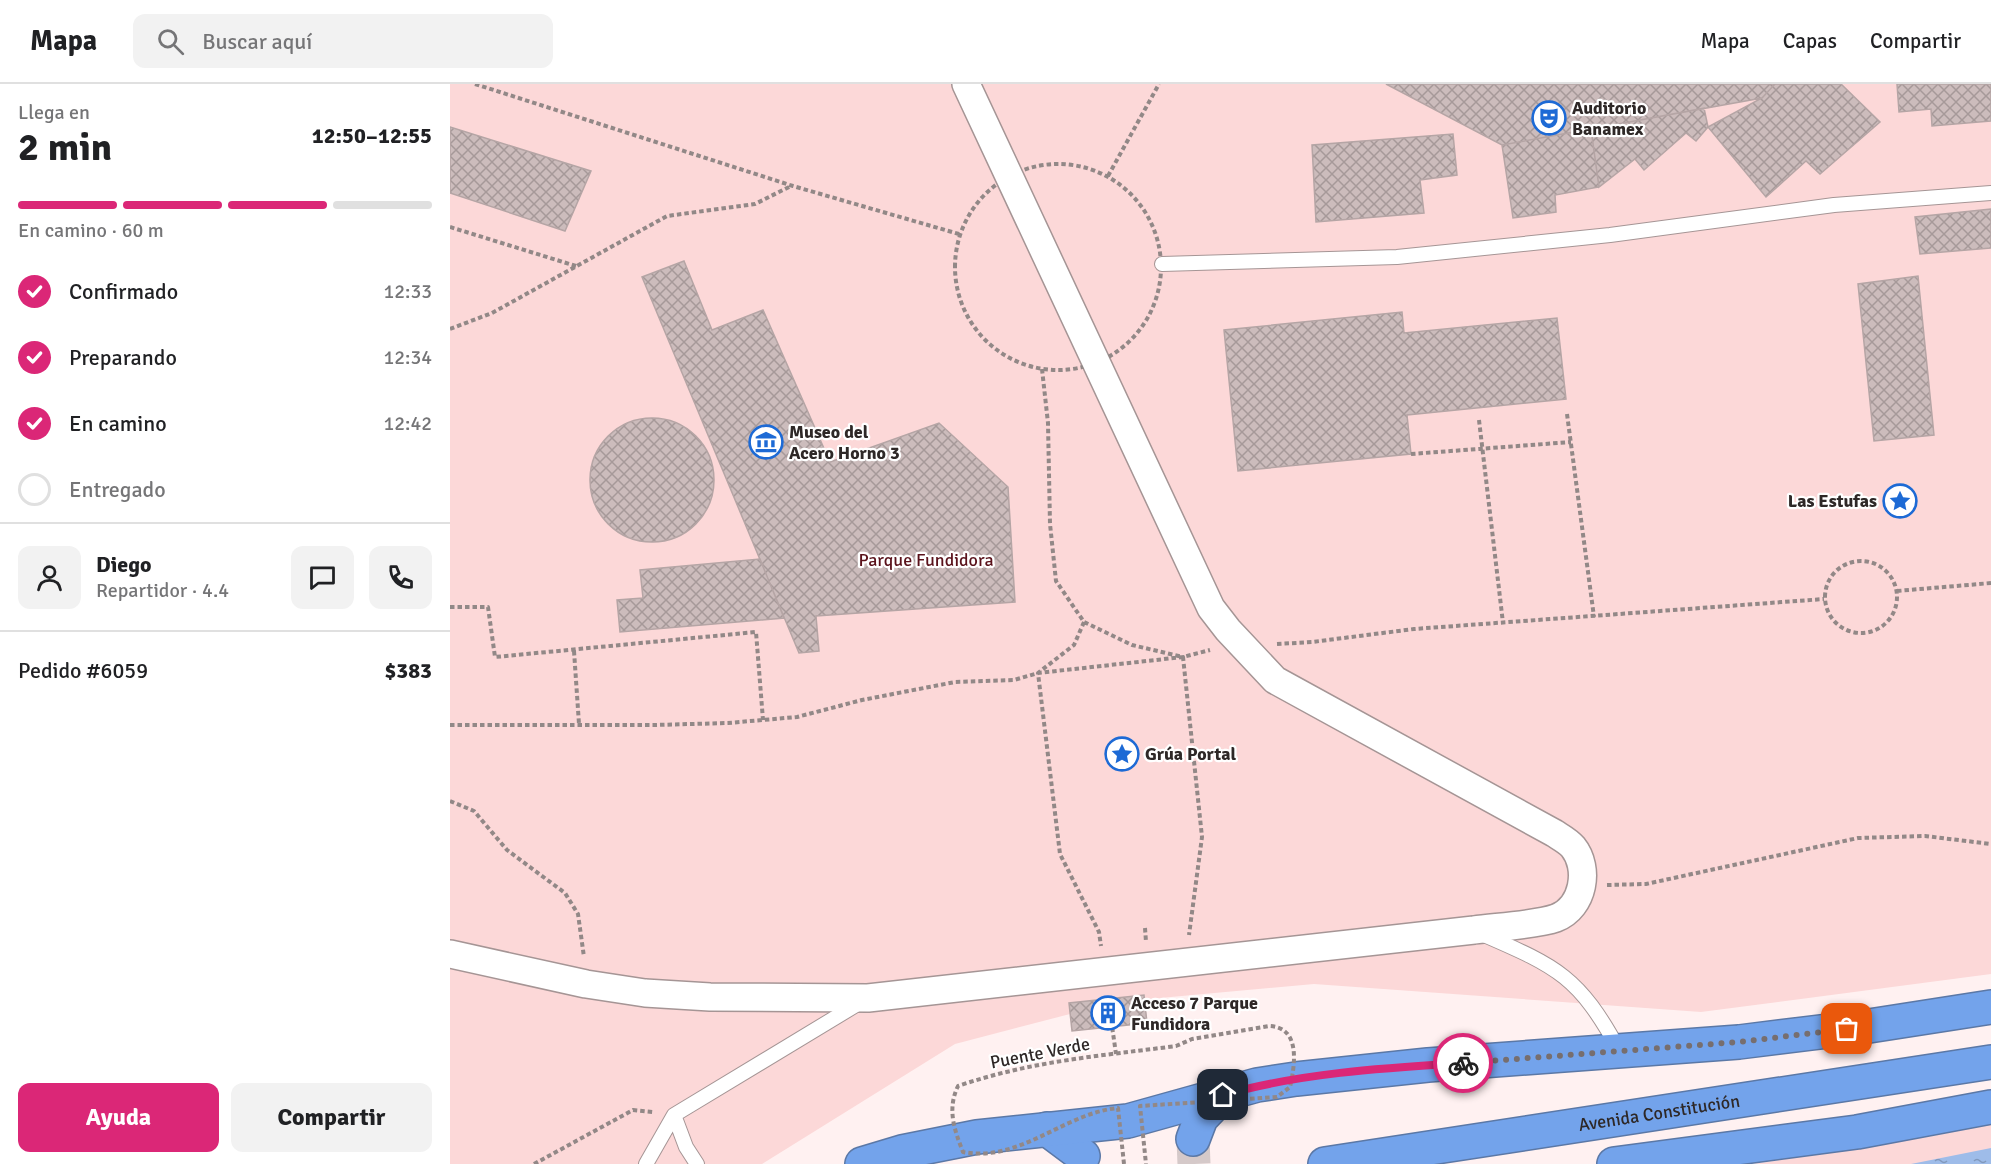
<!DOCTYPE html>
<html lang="es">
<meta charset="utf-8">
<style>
:root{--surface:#fff;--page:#f2f2f2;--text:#202124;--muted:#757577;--line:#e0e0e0;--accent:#db2777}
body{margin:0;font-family:Signika,sans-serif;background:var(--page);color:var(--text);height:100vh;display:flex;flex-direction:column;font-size:22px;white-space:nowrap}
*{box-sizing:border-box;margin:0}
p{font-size:20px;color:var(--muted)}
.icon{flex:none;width:33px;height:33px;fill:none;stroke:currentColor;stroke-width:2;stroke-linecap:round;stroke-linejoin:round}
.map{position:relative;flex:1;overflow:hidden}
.panel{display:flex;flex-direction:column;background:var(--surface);width:450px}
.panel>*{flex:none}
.pin{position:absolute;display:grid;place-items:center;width:51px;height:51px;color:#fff;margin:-26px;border-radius:12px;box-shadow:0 3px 9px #0006}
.courier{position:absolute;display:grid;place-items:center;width:60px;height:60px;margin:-30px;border:4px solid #db2777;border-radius:50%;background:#fff;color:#222;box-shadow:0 2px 8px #0007}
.headline em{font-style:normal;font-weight:700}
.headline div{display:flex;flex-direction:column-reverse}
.headline{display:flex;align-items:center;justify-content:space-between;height:102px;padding:0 18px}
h1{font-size:39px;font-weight:700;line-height:45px}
.bar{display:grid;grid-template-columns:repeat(4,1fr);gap:9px 6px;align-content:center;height:72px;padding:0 18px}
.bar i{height:8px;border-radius:4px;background:var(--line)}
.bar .active{background:var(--accent)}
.bar p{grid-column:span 4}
.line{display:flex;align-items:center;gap:15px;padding:0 18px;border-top:2px solid var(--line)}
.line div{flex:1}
.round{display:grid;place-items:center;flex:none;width:63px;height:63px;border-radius:12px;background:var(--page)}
ol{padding:0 18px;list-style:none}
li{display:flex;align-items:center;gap:18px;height:66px}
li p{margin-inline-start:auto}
li .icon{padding:6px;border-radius:50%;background:var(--accent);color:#fff;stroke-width:4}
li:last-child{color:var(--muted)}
li i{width:33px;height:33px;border:3px solid var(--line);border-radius:50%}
.primary-button{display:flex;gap:12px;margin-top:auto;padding:12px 18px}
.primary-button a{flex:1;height:69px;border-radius:12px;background:var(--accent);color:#fff;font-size:24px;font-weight:700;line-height:69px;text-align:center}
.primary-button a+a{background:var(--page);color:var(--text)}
header{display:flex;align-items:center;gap:36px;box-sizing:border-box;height:84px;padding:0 30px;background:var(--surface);border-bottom:2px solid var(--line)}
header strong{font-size:28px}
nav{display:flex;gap:33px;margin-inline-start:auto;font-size:21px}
.search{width:420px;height:54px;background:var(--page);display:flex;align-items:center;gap:15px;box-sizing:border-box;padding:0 21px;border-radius:12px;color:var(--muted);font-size:22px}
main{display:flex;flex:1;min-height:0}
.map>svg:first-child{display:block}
.green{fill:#fcd8d8}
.water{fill:url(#water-ripples)}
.building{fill:url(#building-cross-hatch);stroke:#b5a5a5;stroke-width:1.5}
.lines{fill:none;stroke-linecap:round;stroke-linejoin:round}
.highway-tunnel{stroke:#d5c9c9;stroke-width:33;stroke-dasharray:33 16;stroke-linecap:butt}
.lane-casing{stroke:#a59595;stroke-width:16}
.street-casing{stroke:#a59595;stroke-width:30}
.highway-casing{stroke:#5b78a6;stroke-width:36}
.path{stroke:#928887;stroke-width:4;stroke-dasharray:4.5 3;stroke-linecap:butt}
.lane{stroke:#fff;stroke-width:14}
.street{stroke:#fff;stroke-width:27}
.highway{stroke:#73a3eb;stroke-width:33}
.path-bridge{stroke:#928887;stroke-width:4;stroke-dasharray:4.5 3;stroke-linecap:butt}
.done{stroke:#776e6e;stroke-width:6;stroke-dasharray:0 10.8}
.route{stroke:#db2777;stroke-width:8}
.labels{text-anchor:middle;stroke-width:4.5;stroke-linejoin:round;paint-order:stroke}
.poi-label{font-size:18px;font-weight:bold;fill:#2e2827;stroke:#fff;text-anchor:start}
.park-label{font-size:18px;fill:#5a121b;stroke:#fff}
.street-label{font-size:18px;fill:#2e2827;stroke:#fff}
</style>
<header>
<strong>Mapa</strong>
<div class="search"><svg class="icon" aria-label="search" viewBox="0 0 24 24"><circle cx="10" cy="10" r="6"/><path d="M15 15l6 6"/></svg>Buscar aquí</div>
<nav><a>Mapa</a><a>Capas</a><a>Compartir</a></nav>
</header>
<main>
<section class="panel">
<div class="headline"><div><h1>2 min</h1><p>Llega en</p></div><em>12:50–12:55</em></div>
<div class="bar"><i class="active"></i><i class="active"></i><i class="active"></i><i></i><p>En camino · 60 m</p></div>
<ol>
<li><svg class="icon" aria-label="check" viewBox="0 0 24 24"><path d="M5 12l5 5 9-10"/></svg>Confirmado<p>12:33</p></li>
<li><svg class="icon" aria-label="check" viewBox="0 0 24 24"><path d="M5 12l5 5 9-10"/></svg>Preparando<p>12:34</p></li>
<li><svg class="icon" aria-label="check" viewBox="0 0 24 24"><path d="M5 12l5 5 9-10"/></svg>En camino<p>12:42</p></li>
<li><i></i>Entregado</li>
</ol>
<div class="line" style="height:108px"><a class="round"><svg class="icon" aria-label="person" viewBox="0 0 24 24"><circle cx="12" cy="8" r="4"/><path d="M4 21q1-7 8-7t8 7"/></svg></a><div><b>Diego</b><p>Repartidor · 4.4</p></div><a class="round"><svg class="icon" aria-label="chat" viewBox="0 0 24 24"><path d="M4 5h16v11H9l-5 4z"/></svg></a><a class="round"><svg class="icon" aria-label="phone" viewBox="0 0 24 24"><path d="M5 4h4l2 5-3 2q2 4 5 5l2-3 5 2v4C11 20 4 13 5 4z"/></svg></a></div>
<div class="line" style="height:78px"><div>Pedido #6059</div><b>$383</b></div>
<div class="primary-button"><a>Ayuda</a><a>Compartir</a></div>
</section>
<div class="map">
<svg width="1541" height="1080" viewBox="0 0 1541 1080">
<defs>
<pattern id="water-ripples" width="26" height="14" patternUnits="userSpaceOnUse" patternTransform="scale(1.5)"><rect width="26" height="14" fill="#9ebce9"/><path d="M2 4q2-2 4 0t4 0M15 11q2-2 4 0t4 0" fill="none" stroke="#8199bd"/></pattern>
<pattern id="building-cross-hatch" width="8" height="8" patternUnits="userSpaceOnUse" patternTransform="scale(1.5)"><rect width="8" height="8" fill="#ccbcbc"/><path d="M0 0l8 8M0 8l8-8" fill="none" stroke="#a69999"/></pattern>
</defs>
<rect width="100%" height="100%" fill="#fff1f1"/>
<path class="green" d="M 0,0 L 1541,0 L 1541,890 L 1251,928 L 864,900 L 666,918 L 505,960 L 312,1080 L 0,1080 Z
M 1541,1040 L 1541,1080 L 1304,1080 L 1483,1052 Z"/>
<path class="water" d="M 1541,1064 L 1541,1080 L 1461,1080 Z"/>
<path class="building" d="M 936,0 L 1325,0 L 1312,14 L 1052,61 Z
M 1325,0 L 1391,0 L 1430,38 L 1370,90 L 1356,77 L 1316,113 L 1258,43 L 1312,14 Z
M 1447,0 L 1541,0 L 1541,37 L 1482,42 L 1481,25 L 1449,28 Z
M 1254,24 L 1258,43 L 1246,57 L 1236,49 L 1194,86 L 1185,75 L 1149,103 L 1141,45 Z
M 0,43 L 141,87 L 115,147 L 0,109 Z
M 1141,45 L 1149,103 L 1105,111 L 1106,128 L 1063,134 L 1052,61 Z
M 1003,50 L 1007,91 L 970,96 L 974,129 L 866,138 L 862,61 Z
M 1541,125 L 1541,164 L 1470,170 L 1465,133 Z
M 234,177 L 262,246 L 313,226 L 380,378 L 489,339 L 558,403 L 565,518 L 366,532 L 369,567 L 349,569 L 192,193 Z
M 1468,192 L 1484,351 L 1424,357 L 1408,200 Z
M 952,228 L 954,249 L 1107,234 L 1116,315 L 957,331 L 961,370 L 788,387 L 774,246 Z
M140 396a62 62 0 1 1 124 0a62 62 0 1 1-124 0Z
M 310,475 L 334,534 L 170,548 L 167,516 L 193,514 L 190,486 Z
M 694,911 L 697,939 L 622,947 L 619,919 Z"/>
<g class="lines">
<path class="highway-tunnel" d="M 743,1055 L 744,1080"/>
<defs>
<path id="lane" d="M 712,180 L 947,173 L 1160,151 L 1384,121 L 1541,109
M 1034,851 C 1108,883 1129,893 1169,966
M 224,1031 L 236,1063 L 247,1080
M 196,1080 L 224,1031 L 411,918"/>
<path id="street" d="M 0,870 L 136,900 L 195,909 L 260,913 L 418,914 L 1024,846 C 1046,843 1086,841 1106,834 C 1134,823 1140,784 1123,763 C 1118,757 1110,753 1104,749 L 825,596 L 778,546 L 761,524 L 516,0"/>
<g id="highway">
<path d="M 597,1045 L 633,1072"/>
<path d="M 743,1055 L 751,1034 L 773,1011"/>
<path d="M 412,1080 L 452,1068 L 527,1053 L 678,1037 L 807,1001 L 846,995 L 978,981 L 1289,958 L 1419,942 L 1541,923"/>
<path id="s1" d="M 875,1080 L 1541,978"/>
<path d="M 1164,1080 L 1407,1048 L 1541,1023"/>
</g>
</defs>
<use href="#lane" class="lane-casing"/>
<use href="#street" class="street-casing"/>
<use href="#highway" class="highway-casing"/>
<path class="path" d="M 25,0 L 343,102 L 509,150
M505 183a103 103 0 1 1 206 0a103 103 0 1 1-206 0Z
M 658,92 L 709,0
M 0,143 L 126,182
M 0,245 L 42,229 L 217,132 L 305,120 L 341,102
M 592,285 L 598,339 L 600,440 L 606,497 L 634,538 L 682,561 L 733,573 L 752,753 L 739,851
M 1117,330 L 1144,533
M 1029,336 L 1053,539
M 961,370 L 1121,358
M1375 513a36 36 0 1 1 72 0a36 36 0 1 1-72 0Z
M 1447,507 L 1541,499
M 0,523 L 38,523 L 45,573 L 306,548 L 313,636
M 634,538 L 624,561 L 588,589 L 610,770 L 649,848 L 651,862
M 827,560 L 862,558 L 964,545 L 1374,515
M 124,567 L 129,640
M 0,641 L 205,641 L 278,639 L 347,633 L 412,616 L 505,598 L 564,596 L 588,589 L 733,573 L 760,566
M 0,717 L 24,727 L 57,766 L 115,809 L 128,830 L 134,873
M 1157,801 L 1196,800 L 1408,754 L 1475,752 L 1541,760
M 695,844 L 696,858
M 658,914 L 666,970
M 84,1080 L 183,1026 L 203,1028"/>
<use href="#lane" class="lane"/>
<use href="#street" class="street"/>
<use href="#highway" class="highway"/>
<path class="path-bridge" d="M 674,1080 L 668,1024 C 614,1029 570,1079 513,1068 C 504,1045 497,1025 508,1002 C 581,977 650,972 726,962 L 742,955 L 819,942 C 851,943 845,981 840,1003 L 827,1013 L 690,1022 L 696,1080"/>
</g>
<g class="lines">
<path class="done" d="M 1013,979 L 1289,958 L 1397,945"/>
<path class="route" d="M 773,1011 C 850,989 934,984 1013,979"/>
</g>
<defs>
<symbol id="theatre-ring" viewBox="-11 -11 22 22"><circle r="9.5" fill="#fff" stroke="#1d6ad5" stroke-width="1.5"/><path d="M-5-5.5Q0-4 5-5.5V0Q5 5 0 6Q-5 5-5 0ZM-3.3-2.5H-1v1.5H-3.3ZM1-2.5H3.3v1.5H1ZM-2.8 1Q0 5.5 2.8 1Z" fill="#1d6ad5"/></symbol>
<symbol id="museum-ring" viewBox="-11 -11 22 22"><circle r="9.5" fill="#fff" stroke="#1d6ad5" stroke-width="1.5"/><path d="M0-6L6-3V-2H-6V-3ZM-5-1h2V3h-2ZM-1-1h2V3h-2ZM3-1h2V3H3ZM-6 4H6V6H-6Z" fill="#1d6ad5"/></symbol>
<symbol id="sight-ring" viewBox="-11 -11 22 22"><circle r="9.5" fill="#fff" stroke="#1d6ad5" stroke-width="1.5"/><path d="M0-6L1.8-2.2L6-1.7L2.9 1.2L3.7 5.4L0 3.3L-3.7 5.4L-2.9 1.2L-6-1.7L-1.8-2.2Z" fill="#1d6ad5"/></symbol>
<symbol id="building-ring" viewBox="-11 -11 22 22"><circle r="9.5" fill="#fff" stroke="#1d6ad5" stroke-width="1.5"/><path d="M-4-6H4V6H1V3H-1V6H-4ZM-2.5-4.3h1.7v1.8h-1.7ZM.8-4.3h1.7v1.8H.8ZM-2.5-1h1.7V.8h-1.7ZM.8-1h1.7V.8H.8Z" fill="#1d6ad5"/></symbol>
</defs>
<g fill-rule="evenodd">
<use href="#theatre-ring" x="1080" y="15" width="38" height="38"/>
<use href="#museum-ring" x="297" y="339" width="38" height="38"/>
<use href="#sight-ring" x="1431" y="398" width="38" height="38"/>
<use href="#sight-ring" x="653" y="651" width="38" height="38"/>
<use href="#building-ring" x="639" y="910" width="38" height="38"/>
</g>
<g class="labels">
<g class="poi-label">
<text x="1122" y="30">Auditorio<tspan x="1122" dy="21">Banamex</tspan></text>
<text x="339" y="354">Museo del<tspan x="339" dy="21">Acero Horno 3</tspan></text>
<text x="1427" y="423" text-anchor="end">Las Estufas</text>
<text x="695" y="676">Grúa Portal</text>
<text x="681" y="925">Acceso 7 Parque<tspan x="681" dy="21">Fundidora</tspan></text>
</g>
<g class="park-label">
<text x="476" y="482">Parque Fundidora</text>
</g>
<g class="street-label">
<text transform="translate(590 969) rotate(-11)" y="6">Puente Verde</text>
<text dy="6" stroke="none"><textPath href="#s1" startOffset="338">Avenida Constitución</textPath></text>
</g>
</g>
</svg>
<div class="pin" style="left:1397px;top:945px;background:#ea580c"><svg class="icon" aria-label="bag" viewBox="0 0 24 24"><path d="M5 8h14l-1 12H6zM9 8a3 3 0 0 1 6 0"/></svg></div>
<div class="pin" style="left:773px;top:1011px;background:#1f2937"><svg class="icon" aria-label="home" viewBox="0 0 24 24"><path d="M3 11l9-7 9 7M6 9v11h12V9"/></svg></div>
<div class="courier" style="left:1013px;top:979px"><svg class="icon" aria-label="bike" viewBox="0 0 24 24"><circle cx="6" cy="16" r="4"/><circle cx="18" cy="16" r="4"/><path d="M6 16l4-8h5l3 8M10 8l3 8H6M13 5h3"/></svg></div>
</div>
</main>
